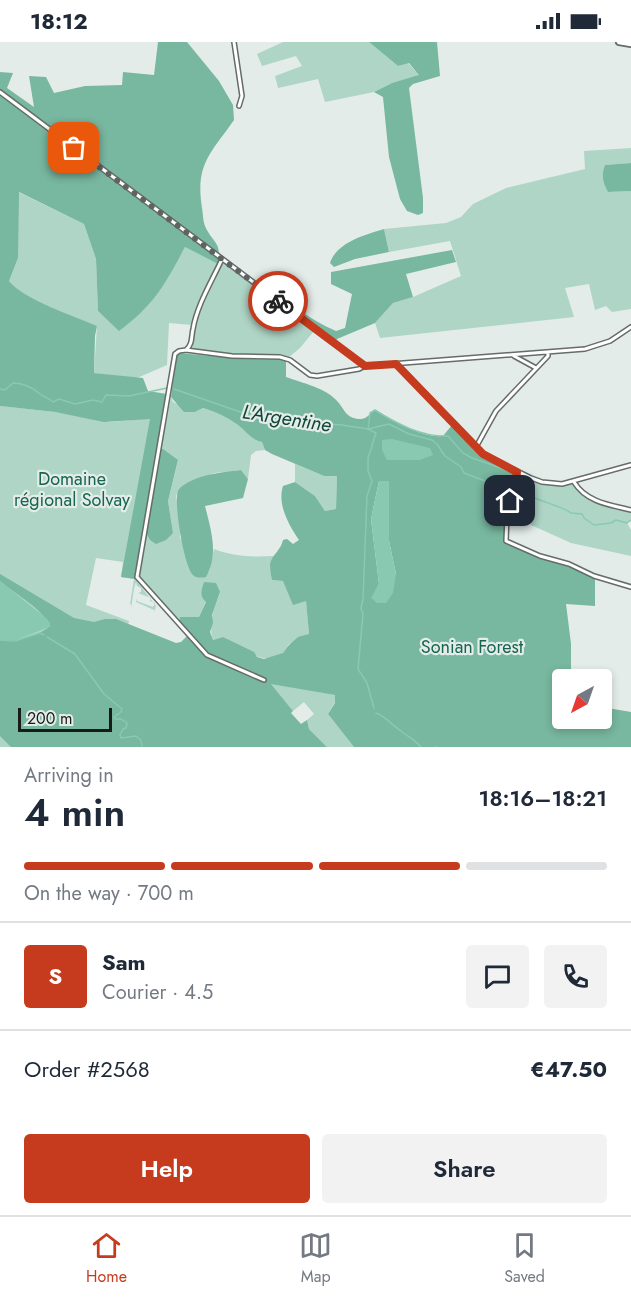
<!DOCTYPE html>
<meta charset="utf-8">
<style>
:root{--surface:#fff;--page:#f2f2f3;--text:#1f2937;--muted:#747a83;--line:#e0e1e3;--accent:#c63b1d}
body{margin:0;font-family:Jost,sans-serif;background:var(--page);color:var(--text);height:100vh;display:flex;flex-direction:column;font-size:22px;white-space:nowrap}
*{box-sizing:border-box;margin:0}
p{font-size:20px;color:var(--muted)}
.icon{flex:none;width:33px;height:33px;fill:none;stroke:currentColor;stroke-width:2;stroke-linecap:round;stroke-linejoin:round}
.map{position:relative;height:705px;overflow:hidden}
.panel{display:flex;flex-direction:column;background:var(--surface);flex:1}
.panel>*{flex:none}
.needle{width:39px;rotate:220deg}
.buttons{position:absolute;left:552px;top:627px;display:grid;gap:12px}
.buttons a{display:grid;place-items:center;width:60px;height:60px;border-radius:6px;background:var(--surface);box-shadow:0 3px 9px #0003;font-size:30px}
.scale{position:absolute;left:18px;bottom:15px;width:94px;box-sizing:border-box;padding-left:6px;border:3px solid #181b1a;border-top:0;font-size:16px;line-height:21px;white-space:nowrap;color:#181b1a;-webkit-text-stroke:4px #e4ece9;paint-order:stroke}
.pin{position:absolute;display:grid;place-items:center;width:51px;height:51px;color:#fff;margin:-26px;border-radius:12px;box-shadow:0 3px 9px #0006}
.courier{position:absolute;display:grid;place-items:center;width:60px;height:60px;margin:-30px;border:4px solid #c63b1d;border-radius:50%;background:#fff;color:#222;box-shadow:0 2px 8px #0007}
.overview em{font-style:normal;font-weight:600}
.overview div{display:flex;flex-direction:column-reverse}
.overview{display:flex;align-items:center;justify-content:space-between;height:102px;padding:0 24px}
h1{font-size:39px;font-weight:600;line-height:45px}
.bar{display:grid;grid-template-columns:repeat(4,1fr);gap:9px 6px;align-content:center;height:72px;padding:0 24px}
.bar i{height:8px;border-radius:4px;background:var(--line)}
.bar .on{background:var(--accent)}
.bar p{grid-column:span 4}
.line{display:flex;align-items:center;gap:15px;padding:0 24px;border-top:2px solid var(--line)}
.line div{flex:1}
.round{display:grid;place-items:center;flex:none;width:63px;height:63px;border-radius:6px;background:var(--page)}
.action{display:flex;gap:12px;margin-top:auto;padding:12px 24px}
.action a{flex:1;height:69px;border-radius:6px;background:var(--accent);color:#fff;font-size:24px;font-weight:600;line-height:69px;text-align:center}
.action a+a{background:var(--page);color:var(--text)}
.status{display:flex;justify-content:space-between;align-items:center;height:42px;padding:0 30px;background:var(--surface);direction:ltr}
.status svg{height:16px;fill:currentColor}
.tab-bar{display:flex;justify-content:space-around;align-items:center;height:84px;border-top:2px solid var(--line);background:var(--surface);font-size:16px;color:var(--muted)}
.tab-bar a{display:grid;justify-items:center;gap:3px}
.tab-bar .on{color:var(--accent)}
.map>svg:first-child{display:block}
.green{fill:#aed5c6}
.forest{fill:#78b7a0;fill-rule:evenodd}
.water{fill:#89c9b2}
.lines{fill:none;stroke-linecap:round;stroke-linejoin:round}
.stream{stroke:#89c9b2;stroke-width:1.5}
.minor-casing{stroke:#656c69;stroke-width:6}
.secondary-casing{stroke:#656c69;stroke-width:8}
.minor{stroke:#fff;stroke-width:3}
.secondary{stroke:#fff;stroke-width:4.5}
.done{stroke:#5f6462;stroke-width:6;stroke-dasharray:0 10.8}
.route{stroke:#c63b1d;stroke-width:8}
.labels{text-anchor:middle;stroke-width:4.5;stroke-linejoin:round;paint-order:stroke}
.park-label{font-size:18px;fill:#15654f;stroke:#e4ece9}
.water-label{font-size:20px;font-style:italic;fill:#124738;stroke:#e4ece9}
</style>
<div class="status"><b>18:12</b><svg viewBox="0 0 49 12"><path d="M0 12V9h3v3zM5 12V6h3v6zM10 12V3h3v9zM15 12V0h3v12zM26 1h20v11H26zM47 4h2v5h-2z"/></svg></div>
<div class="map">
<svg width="631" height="705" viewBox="0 0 631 705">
<rect width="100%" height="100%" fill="#e4ece9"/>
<path class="green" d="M 283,0 L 369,0 L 398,24 L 408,21 L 420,34 L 392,41 L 374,50 L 325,60 L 318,37 L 278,46 L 275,34 L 302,24 L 296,14 L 262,24 L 257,12 Z
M 631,106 L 631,121 L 605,123 L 608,150 L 631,149 L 631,267 L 612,270 L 606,264 L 595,268 L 589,242 L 565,246 L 574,275 L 380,296 L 375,281 L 393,261 L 413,255 L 461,234 L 450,199 L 389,210 L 384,187 L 446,181 L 461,175 L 473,162 L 506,146 L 585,127 L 584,109 Z
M 18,150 L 84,182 L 96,217 L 98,269 L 119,288 C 154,263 165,243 185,205 L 218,222 L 192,283 L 169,281 L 167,323 L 137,336 L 94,331 L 97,284 C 74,274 23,258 9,239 L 18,216 Z
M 222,220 L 314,289 L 300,306 L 289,315 L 279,313 L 225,312 L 192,308 L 195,281 Z
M 171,355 L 173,360 L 195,370 L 203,366 C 216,370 227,375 238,383 C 246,389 251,398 262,400 L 265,408 L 256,409 L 251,413 L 248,437 L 241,428 L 214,431 L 179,447 L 176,454 L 180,477 L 180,496 L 209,530 L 214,507 C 235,515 252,515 274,514 L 270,523 L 272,538 L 283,539 L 306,559 L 309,592 C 303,596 294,599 288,603 C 287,605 284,610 283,611 C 263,627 240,604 223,595 L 213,598 C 208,582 214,566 220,551 L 204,540 C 201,548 199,554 206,559 L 199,575 L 180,575 L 179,579 L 139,535 L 146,491 L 150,498 L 173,491 L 168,459 L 178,419 L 161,407 Z
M 0,364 L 55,370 L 111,380 L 162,375 L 135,537 L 156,564 L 154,570 L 154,568 L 136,560 L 137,556 L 137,559 L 153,565 L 155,561 L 150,559 L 151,556 L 138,551 L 141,550 L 141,546 L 137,544 L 136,540 C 132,551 133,563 129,574 L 132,563 L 130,562 L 134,537 L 121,535 L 123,520 L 96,516 L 86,563 L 129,579 L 103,705 L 0,705 Z
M 295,422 L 324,434 L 337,434 L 336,467 L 325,469 L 315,454 L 295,440 Z
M 519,433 L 550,443 L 573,442 C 587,462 609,464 631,469 L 631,478 L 627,481 L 631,488 L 631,514 L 571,501 L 509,473 Z
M 270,641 L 336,653 L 335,660 L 328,672 L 354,705 L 327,705 L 309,687 L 307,678 L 314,672 L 304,660 L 293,669 Z"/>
<path class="forest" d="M 158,0 L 187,0 L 219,39 L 233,63 L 234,78 C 211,111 195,122 202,166 C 203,171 203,179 205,184 C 213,202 222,199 218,222 L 185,205 C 165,243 154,263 119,289 L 98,269 L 96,217 L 84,182 L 19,150 L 18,216 L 9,239 C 24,258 75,274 97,284 L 95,294 L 94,331 L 143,336 L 148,349 L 167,352 L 157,406 L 163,407 L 178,418 L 168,459 L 173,491 L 166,498 L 156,502 L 150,498 L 146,491 L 142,491 L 135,537 L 121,535 L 150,377 L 104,380 L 55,370 L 0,364 L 0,30 L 13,31 L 7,46 L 34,65 L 29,34 L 46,35 L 54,51 L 85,44 L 122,43 L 123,30 L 154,33 Z
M 369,0 L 437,0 L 440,34 L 413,42 L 409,46 L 423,156 L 423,171 L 418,173 L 407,169 L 400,157 L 389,115 L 383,55 L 374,50 L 392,41 L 419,33 L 409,21 L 398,24 Z
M 631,121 L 631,149 L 608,150 C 603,140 601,134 605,123 Z
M 384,187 L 389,210 L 355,217 L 334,225 L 330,221 C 337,200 365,193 384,187 Z
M 452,208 L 456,220 L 406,232 L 413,255 L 393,261 L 375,281 L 337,297 L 335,300 L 259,243 L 273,240 C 289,263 311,278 336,289 L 345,286 L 352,252 L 331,242 L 331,230 Z
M 179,311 L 241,317 L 286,318 L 286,335 C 302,341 327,346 338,360 C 345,368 346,376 359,377 C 366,378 369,372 375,368 C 393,379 422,396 443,394 L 452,383 L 482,413 L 515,431 L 505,471 L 504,498 L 568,523 L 595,537 L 595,564 L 566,562 L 571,602 L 571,637 L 562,638 L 562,676 L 602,676 L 602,665 L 631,670 L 631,705 L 354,705 L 328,672 L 335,661 L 335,653 L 271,642 L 293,669 L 291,671 L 301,682 L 307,678 L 309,687 L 327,705 L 11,705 L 0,694 L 0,598 C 15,600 39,594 50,584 C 41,565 16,553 0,539 L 0,532 L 74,576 L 94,580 L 105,577 L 116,577 L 176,601 L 181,600 L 190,591 L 179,579 L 180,575 L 199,575 L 206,560 C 199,554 201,548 204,540 L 216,541 L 220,550 L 212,573 L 213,581 L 210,590 L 213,598 L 223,595 L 254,610 L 257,615 L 264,617 L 283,611 L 288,604 L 298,595 L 309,592 L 306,559 L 293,563 L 283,539 L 272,538 C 271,534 270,527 270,522 C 272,513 281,508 283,498 L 287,497 L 293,502 L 299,498 C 289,483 277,463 283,444 L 295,440 L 315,454 L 325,469 L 336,467 L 337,434 L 324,434 L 272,412 L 265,408 L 262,400 C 251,398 246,389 238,383 C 227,375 216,370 203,366 L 195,370 L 184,370 L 171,355 L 176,316 ZM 379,439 L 389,440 L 389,499 L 396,532 L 372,556 L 379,542 L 371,477 Z
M 241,428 L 248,437 L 243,456 L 205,464 C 211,488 219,512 206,535 C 201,536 196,536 193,533 C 184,525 172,454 179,447 C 193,433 223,430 241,428 Z"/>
<path class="water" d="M 392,397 L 430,406 L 433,413 L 420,418 L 387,418 L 382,408 L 382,398 Z
M 379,439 L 389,439 L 389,499 L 396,532 L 393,551 L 386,561 L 377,561 L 371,556 L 379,542 L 371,477 Z
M 0,539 L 47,577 L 50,581 L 49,585 L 16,598 L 0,598 Z"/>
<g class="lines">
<path class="stream" d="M 0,347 L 5,348 L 13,341 C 24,341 32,345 40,352 C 44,355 49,356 53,360 L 59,357 L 75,362 L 93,358 L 102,360 L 106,353 L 129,354 L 167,346
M 174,347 L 246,372 L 293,380 L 342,383 L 368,387 L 389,382 L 409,392 L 432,398 L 437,402 L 445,414 L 461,425 L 464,431 L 504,446
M 519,433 C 528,438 533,445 533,455 C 542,460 564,465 571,471 L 582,472 L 584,476 L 594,483 L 611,481 L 616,478 L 627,481 L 631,478
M 47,595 L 75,612 L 104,652 L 122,667 L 121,670 L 114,675 L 115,677 L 121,677 L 127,681 L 126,686 L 123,687 L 120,693 L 121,696 L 136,694 L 141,698 L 142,705
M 0,598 L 15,599 L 40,591 L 44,593
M 374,666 L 367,641 L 358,627 L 363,572 L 361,566 L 363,557 L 367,454 L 372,439 L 368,429 L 368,416 L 376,391 L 368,387 L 370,371 L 375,368 C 397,382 422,395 448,394 L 463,411 L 472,416 L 515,431
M 376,671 C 385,674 392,683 401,689 C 408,695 414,697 421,705
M 436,705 L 437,705"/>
<defs>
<path id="minor" d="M 234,0 L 242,54 L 239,64
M 0,50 L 365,324
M 186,308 C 193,302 191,295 193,287 C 197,263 212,239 222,217
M 514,314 L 536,326
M 397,322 L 483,412 L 531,436 L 542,440 L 562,442 L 631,423
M 476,405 L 496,369 L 548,314 L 548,310
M 517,430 L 507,474 L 506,499 L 540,514 L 569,522 L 594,534 L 631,545
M 574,440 C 586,460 610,463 631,468
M 264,638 L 207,613 L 137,535 L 175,312 L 179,309 L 186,308 L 232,314 L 280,315 L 290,318 L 310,333 L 317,334 L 359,327 L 365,324 L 585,307 L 610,299 L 631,285"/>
<path id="secondary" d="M 619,0 L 631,2"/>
</defs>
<use href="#minor" class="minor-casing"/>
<use href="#secondary" class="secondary-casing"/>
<use href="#minor" class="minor"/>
<use href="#secondary" class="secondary"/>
</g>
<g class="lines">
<path class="done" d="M 74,106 L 278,259"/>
<path class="route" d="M 278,259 L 365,324 L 396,322 L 483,412 L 517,430 L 510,459"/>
</g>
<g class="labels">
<g class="park-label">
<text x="72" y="443">Domaine<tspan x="72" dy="21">régional Solvay</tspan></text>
<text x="472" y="611">Sonian Forest</text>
</g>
<g class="water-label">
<text transform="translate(287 376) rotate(9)" y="7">L'Argentine</text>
</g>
</g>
</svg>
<div class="buttons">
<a><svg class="needle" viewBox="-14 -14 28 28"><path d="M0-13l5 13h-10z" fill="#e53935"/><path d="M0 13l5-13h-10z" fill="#747a83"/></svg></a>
</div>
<div class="scale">200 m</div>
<div class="pin" style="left:74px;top:106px;background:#ea580c"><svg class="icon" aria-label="bag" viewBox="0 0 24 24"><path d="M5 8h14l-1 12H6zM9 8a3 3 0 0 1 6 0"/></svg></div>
<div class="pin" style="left:510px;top:459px;background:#1f2937"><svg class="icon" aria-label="home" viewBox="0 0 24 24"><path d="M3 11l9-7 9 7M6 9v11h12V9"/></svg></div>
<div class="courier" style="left:278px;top:259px"><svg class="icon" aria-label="bike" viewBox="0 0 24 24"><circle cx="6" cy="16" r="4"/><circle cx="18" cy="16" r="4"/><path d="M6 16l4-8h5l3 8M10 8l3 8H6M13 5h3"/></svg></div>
</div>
<section class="panel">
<div class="overview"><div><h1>4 min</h1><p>Arriving in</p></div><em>18:16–18:21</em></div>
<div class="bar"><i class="on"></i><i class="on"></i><i class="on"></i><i></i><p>On the way · 700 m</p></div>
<div class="line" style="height:108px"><b class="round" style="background:var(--accent);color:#fff">S</b><div><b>Sam</b><p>Courier · 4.5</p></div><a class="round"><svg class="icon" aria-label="chat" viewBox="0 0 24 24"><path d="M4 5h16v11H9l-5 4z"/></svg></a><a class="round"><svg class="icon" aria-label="phone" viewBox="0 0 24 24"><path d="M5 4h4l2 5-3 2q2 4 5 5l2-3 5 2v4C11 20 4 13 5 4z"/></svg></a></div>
<div class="line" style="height:78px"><div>Order #2568</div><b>€47.50</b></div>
<div class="action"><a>Help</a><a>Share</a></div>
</section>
<nav class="tab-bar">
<a class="on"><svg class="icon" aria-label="home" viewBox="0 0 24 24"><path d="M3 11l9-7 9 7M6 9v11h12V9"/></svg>Home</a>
<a><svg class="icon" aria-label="map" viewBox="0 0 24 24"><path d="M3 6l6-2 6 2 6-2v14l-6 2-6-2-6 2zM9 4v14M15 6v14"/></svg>Map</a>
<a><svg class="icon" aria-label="saved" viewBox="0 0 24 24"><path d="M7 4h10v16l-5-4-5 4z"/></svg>Saved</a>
</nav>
